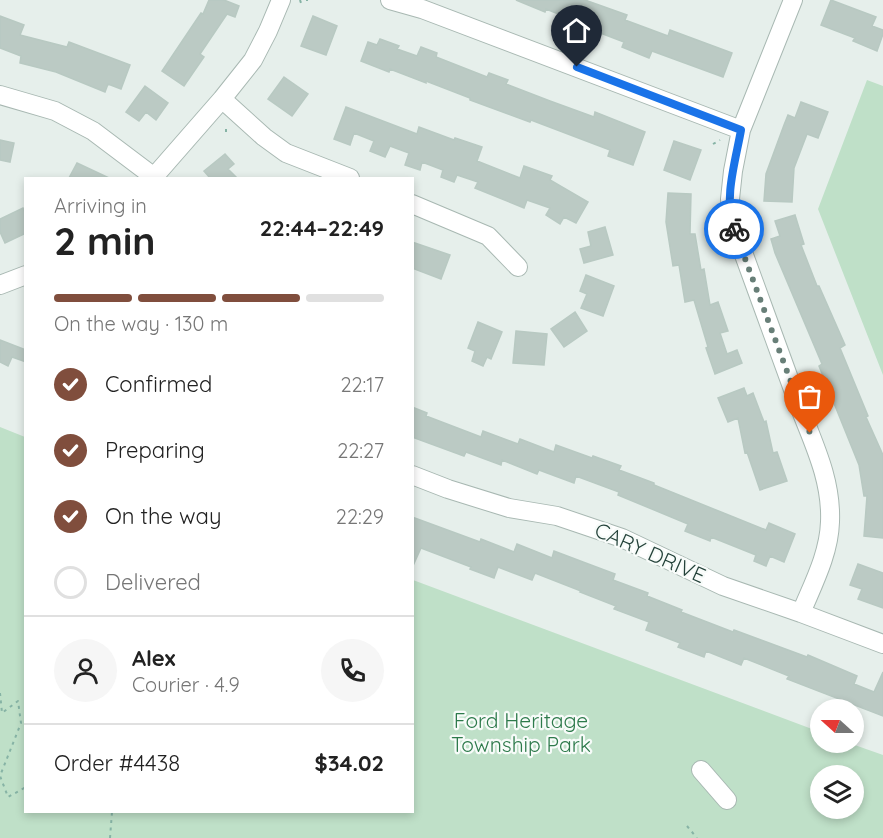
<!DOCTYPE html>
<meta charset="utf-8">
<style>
:root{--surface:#fff;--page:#f6f6f6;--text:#222;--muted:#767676;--line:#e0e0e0;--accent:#804e3d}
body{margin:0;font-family:Quicksand,sans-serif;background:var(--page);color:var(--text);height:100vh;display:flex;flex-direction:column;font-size:22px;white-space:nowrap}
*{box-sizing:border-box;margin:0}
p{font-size:20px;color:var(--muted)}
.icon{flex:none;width:33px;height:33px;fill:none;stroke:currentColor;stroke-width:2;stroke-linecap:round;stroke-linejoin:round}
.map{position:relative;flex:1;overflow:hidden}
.sheet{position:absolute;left:24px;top:177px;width:390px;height:636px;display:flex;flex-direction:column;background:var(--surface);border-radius:0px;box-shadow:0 3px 9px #0003}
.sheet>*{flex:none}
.needle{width:39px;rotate:291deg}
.controls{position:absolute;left:810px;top:699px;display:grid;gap:12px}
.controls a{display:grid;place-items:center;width:54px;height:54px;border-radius:50%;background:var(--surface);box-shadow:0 3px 9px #0003;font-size:30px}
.pin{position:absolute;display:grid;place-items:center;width:51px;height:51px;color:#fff;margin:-62px -26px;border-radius:50% 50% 50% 0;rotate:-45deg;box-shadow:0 0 6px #0007}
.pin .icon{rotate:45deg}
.courier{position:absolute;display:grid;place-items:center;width:60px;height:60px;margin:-30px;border:4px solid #1a73e8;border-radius:50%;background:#fff;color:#222;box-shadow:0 2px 8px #0007}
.head em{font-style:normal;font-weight:700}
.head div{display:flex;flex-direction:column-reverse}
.head{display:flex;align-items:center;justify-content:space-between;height:102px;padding:0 30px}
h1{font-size:39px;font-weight:700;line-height:45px}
.bar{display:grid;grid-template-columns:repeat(4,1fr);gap:9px 6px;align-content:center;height:72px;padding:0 30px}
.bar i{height:8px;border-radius:4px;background:var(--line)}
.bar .selected{background:var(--accent)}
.bar p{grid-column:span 4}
.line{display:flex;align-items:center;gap:15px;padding:0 30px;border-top:2px solid var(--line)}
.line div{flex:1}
.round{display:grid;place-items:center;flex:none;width:63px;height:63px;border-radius:32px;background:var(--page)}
ol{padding:0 30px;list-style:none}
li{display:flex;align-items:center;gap:18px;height:66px}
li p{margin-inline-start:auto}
li .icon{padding:6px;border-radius:50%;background:var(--accent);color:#fff;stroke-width:4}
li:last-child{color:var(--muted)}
li i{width:33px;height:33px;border:3px solid var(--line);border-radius:50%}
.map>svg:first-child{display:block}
.green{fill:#bfe0c8;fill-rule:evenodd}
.building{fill:#bbcac4;stroke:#b8c9c2;stroke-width:1.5}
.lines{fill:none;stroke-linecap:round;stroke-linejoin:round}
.minor-casing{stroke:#a8b8b2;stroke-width:20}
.path{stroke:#86b3a5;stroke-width:2;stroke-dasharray:3 4.5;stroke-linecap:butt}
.minor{stroke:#fff;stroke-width:18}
.done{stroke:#687f78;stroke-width:6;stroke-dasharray:0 10.8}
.route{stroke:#1a73e8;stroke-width:8}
.labels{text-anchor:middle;stroke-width:4.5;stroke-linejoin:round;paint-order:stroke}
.street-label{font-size:21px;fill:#24423a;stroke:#f7fbf9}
.park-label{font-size:21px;fill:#2d7a4b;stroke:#f7fbf9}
</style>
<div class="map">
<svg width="883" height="838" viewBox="0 0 883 838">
<rect width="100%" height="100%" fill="#e6efeb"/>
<path class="green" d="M 867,80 L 883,86 L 883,375 L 818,209 Z
M 0,427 L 25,437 L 26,812 L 412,812 L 413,580 L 820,732 L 820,742 L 849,743 L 883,755 L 883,838 L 0,838 ZM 820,776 L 854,776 L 854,808 L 820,808 Z"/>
<path class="building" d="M 209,0 L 224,0 L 239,6 L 235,17 L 227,14 L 200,54 L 204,57 L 184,86 L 162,71 L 201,13 L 203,14 Z
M 516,0 L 585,0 L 627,15 L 625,20 L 668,36 L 670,30 L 732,53 L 723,77 L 652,51 L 649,58 L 622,47 L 624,42 L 590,29 L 591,27 L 546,9 L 545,12 Z
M 831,0 L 876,17 L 872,26 L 883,30 L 883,34 L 877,51 L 853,41 L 855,38 L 821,25 Z
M 0,16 L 24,25 L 20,35 L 67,47 L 69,42 L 130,65 L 121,89 L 108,84 L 105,92 L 56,72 L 20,63 L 21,56 L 0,48 Z
M 313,16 L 337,26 L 326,55 L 301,46 Z
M 380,39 L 399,46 L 397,49 L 417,56 L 421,47 L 437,53 L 436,57 L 487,77 L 489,73 L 508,80 L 506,84 L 550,101 L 594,117 L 595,112 L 645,132 L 633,165 L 608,156 L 610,150 L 531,120 L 530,122 L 470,100 L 470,98 L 426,81 L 426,83 L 390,69 L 389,72 L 361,61 L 368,42 L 377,45 Z
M 284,77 L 308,94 L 292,116 L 268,99 Z
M 145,86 L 168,103 L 156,120 L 146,112 L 139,121 L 126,112 Z
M 801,102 L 828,112 L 818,138 L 807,134 L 794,168 L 792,202 L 764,201 L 766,174 L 784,125 L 788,115 L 795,118 Z
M 346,107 L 417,134 L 419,127 L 454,140 L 455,138 L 482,147 L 477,161 L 520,178 L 524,166 L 552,176 L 550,180 L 588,202 L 576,223 L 564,217 L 560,224 L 546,215 L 550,208 L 527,200 L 524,208 L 475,188 L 478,182 L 457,175 L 454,182 L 441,177 L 443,170 L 422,162 L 420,170 L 405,165 L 409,153 L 390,146 L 385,157 L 370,151 L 374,141 L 354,133 L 350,145 L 334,139 Z
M 0,140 L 14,143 L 10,162 L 0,160 Z
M 674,141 L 701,150 L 690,180 L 664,170 Z
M 225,154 L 234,164 L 228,169 L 237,178 L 210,178 L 204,171 Z
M 77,163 L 109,178 L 69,178 Z
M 668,193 L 691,194 L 690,234 L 695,234 L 701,270 L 704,269 L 710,305 L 718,302 L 728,331 L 720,333 L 727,354 L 737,350 L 742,363 L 715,374 L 706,348 L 708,347 L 694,300 L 685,302 L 679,265 L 673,266 L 666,222 Z
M 23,208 L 26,215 L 26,233 L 5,243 L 0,232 L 0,219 Z
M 795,215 L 804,244 L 801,245 L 817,286 L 819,286 L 845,345 L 840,348 L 868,416 L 866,417 L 883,455 L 883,538 L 864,536 L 867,496 L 864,496 L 859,465 L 819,366 L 822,364 L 775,253 L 771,239 L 780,236 L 775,221 Z
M 605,227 L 613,255 L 584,263 L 580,249 L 591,246 L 588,232 Z
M 412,242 L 450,255 L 441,279 L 412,268 Z
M 586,275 L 614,286 L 603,316 L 581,308 L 587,294 L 580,291 Z
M 575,312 L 587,331 L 564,347 L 551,329 Z
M 478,322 L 502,332 L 491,359 L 487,357 L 483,366 L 472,361 L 475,351 L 468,348 Z
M 516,331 L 547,334 L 544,365 L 513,363 Z
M 0,340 L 26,350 L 26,362 L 12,357 L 8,366 L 0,362 Z
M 744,388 L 747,396 L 753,393 L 764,422 L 766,421 L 773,453 L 777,452 L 787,481 L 760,490 L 747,452 L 745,453 L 738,418 L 728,422 L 718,398 Z
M 412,407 L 427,413 L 426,416 L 481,437 L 483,431 L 518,444 L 520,439 L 554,452 L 556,445 L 592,458 L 593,456 L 621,466 L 619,470 L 654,483 L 654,485 L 721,512 L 766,530 L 769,523 L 795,534 L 784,562 L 770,556 L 766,566 L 754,561 L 756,555 L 711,537 L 710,541 L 685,531 L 688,524 L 618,495 L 619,492 L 576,476 L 574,483 L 539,470 L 537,474 L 502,460 L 501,465 L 466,452 L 464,456 L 412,437 Z
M 412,517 L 480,542 L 481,539 L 514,552 L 517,544 L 552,558 L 554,551 L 591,565 L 615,574 L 613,580 L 648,593 L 647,596 L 682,610 L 681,612 L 733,632 L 734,630 L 807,657 L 808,655 L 857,676 L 854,684 L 874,692 L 883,672 L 883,716 L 787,679 L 789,676 L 744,658 L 741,665 L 706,651 L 704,657 L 678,647 L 680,643 L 646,630 L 649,622 L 614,609 L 616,606 L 580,592 L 581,591 L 535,573 L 532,580 L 498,567 L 494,578 L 470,569 L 471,567 L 421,548 L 412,568 Z
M 858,564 L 883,573 L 883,608 L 858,599 L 862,589 L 850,585 Z"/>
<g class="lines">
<defs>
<path id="minor" d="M 390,0 L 422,9 L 741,130
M 793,0 L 741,130 L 733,171 L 730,199 L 732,222 C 753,280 774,337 795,395 C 810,437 832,476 830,522 C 829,554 813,584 801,613
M 0,95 L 55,111 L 93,131 L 154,177
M 222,99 L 264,137 L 286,153 L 350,178
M 153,178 L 222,99 L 253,60 L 268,31 L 281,0
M 412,204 L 488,236 L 518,267
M 0,285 L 26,275
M 412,475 L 448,489 L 509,508 L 557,516 L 622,538 L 723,586 L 801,613 L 883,644
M 701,770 L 727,800"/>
</defs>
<use href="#minor" class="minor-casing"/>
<path class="path" d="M 300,0 L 301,3
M 307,0 L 307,1
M 226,129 L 226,135
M 713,144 L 720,140
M 123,178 L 126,178
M 0,693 L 2,713 L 18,701 L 21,723 L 0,776 L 8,797 L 26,787
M 687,826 L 697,838
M 110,838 L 112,812"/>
<use href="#minor" class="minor"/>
</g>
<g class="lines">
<path class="done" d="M 734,229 L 810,433"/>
<path class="route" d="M 577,67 L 741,130 C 736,159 723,200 734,229"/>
</g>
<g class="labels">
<g class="street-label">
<text transform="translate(650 553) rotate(24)" y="7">CARY DRIVE</text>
</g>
<g class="park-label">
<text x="521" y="728">Ford Heritage<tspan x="521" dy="24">Township Park</tspan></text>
</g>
</g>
</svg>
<div class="controls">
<a><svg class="needle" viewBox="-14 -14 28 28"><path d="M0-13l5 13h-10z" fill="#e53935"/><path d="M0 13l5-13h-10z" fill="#767676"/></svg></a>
<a><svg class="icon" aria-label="layers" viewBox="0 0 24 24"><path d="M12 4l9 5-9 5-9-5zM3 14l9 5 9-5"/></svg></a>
</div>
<div class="pin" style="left:810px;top:433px;background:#ea580c"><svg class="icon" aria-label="bag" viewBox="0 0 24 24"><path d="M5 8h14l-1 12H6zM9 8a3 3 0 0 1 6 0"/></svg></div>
<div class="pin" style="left:577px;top:67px;background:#1f2937"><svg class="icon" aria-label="home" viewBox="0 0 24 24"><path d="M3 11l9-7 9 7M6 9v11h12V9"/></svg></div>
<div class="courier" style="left:734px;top:229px"><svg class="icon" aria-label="bike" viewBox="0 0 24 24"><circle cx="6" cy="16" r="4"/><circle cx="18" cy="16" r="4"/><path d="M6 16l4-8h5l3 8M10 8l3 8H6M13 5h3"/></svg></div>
<section class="sheet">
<div class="head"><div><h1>2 min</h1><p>Arriving in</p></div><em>22:44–22:49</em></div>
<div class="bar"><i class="selected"></i><i class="selected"></i><i class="selected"></i><i></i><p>On the way · 130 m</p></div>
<ol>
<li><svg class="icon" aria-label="check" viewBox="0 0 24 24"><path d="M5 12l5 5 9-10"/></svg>Confirmed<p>22:17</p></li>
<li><svg class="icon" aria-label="check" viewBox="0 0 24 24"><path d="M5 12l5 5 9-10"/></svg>Preparing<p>22:27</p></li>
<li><svg class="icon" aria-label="check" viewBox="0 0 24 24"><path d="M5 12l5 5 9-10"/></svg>On the way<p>22:29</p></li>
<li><i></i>Delivered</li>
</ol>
<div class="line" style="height:108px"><a class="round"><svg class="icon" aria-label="person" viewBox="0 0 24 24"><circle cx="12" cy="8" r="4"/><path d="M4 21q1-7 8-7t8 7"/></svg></a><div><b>Alex</b><p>Courier · 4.9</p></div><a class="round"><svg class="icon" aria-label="phone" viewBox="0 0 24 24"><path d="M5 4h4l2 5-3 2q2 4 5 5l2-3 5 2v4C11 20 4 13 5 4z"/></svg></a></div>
<div class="line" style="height:78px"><div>Order #4438</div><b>$34.02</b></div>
</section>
</div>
